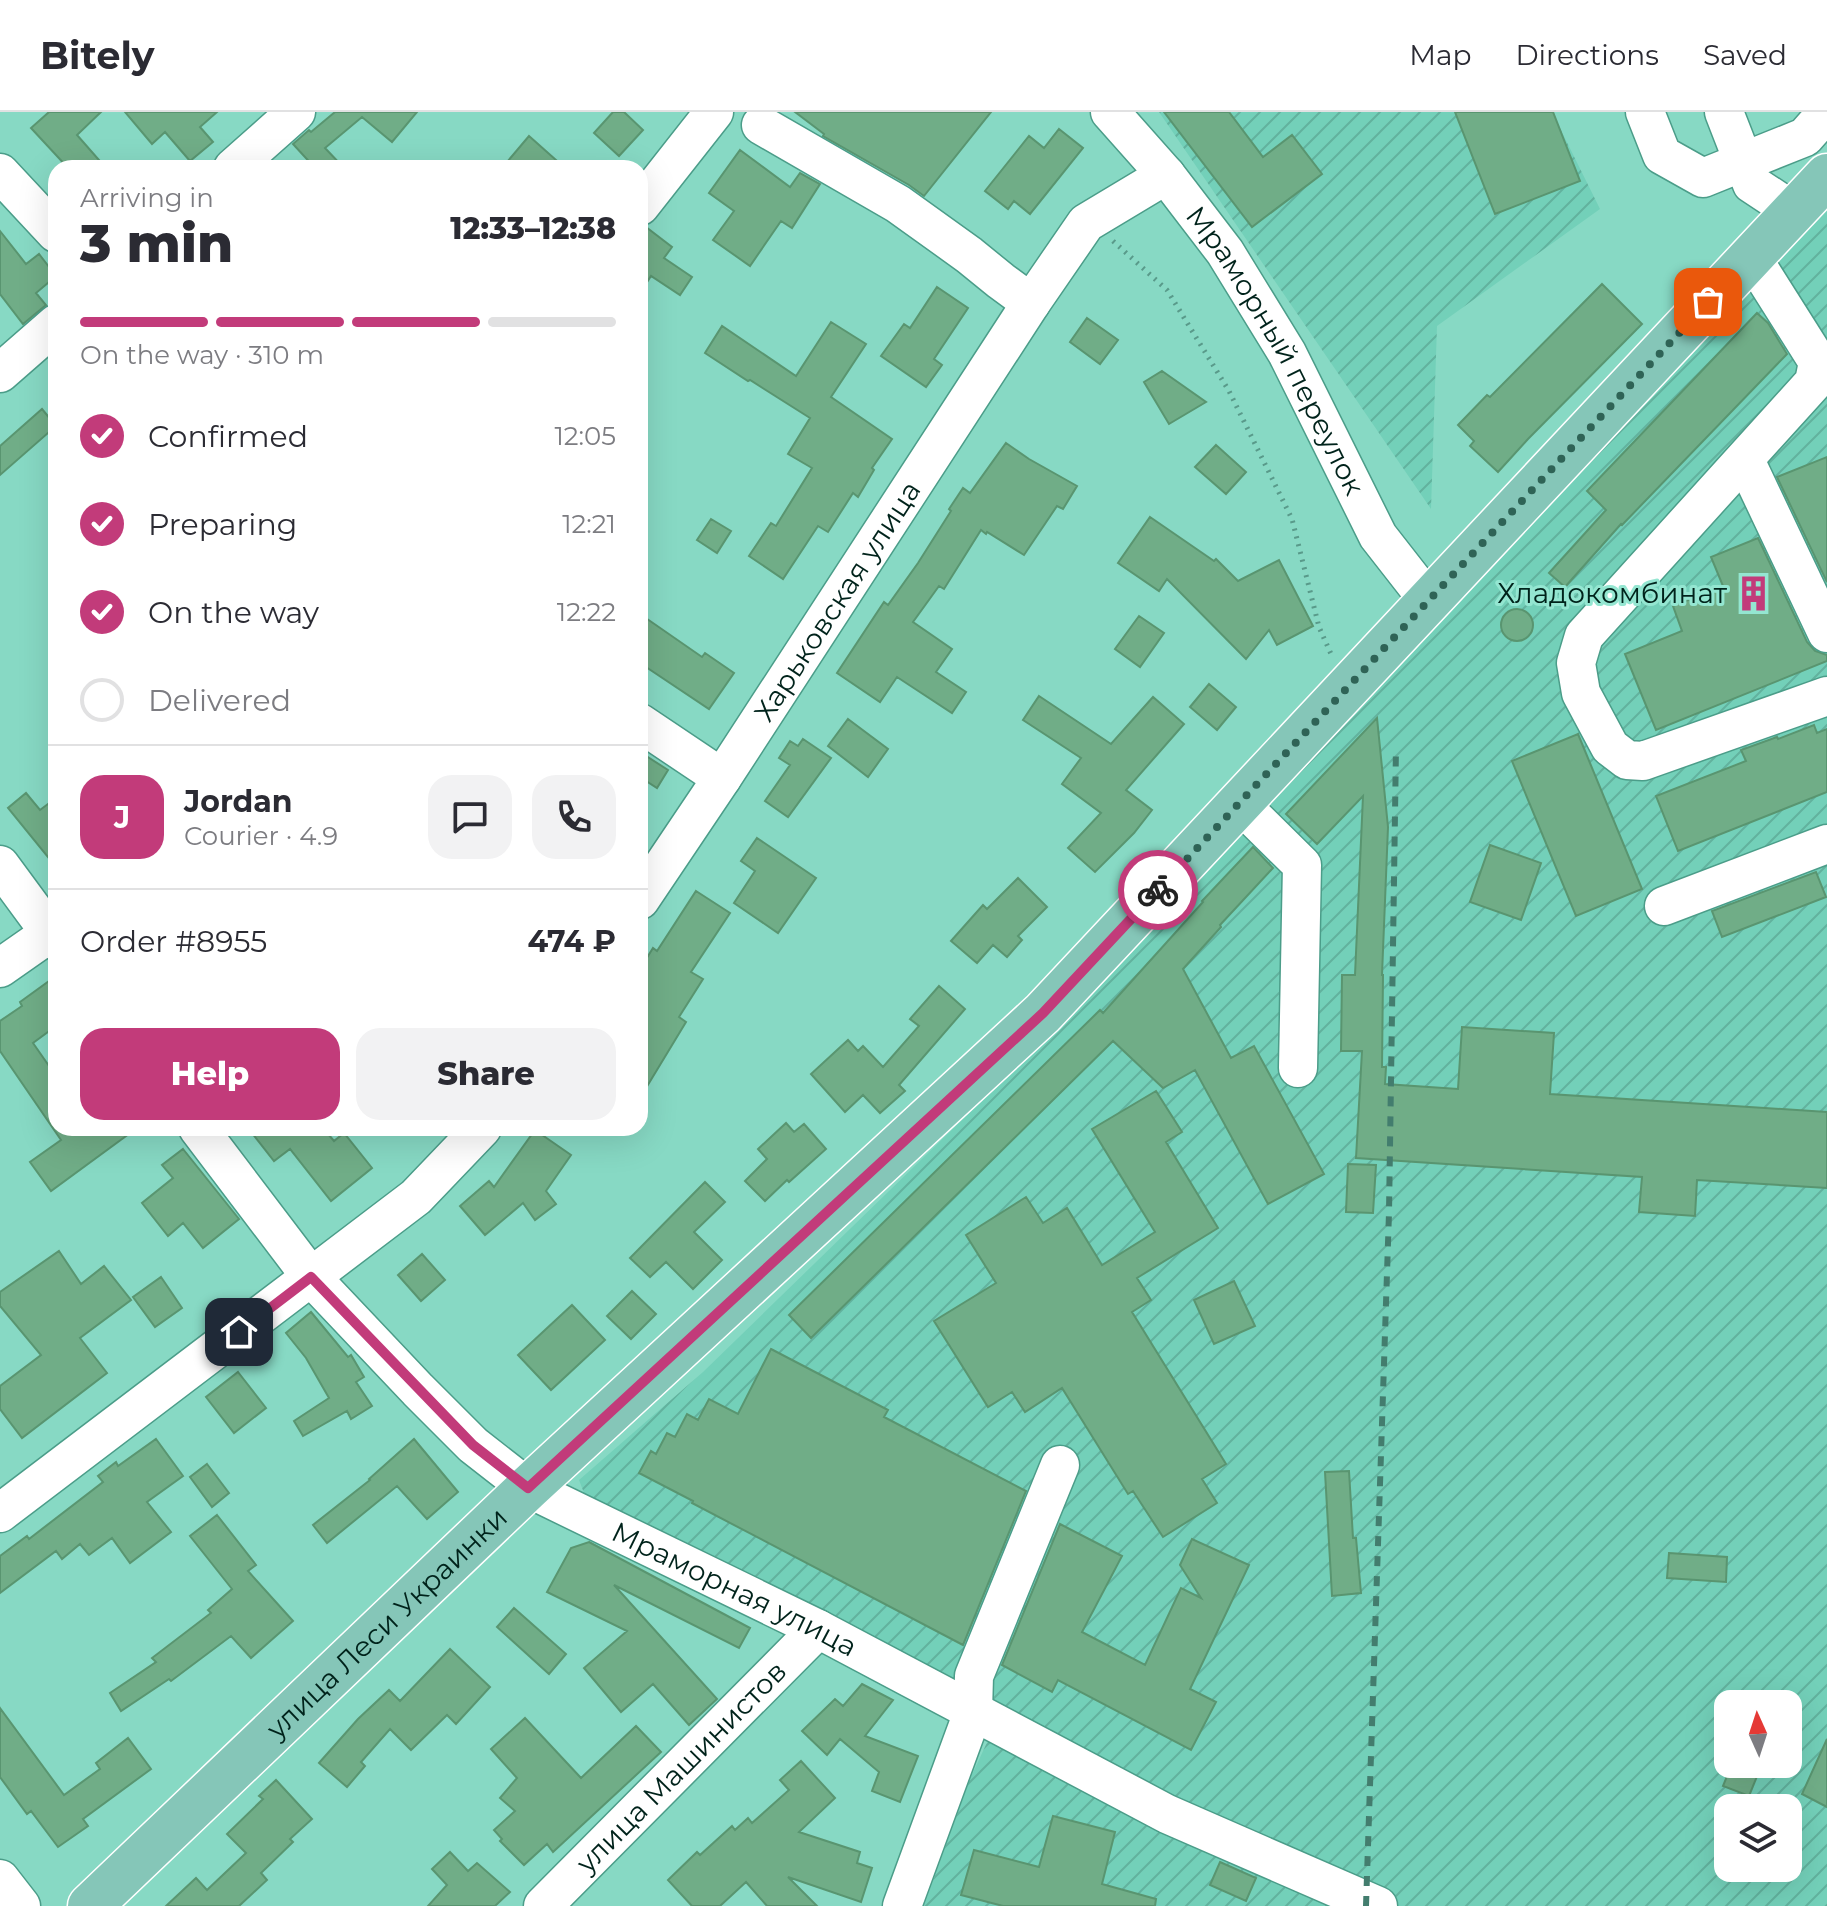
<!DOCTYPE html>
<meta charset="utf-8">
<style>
:root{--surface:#fff;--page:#f2f2f3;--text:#2b2b33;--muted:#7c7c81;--line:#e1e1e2;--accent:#c23b7a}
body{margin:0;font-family:Montserrat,sans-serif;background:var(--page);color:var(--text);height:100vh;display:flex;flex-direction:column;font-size:30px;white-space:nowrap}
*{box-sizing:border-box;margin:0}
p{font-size:26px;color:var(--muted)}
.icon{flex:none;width:44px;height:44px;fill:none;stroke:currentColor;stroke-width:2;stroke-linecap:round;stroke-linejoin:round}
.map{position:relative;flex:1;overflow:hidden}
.drawer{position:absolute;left:48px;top:48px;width:600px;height:976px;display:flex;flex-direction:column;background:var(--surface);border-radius:24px;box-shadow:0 8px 32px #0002}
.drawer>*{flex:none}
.needle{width:52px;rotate:357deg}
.buttons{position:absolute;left:1714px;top:1578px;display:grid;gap:16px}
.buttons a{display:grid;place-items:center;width:88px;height:88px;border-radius:16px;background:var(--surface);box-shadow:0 8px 32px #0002;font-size:40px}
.pin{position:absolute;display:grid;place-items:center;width:68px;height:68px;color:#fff;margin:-34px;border-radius:16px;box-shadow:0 4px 12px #0006}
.courier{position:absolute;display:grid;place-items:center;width:80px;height:80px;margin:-40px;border:6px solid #c23b7a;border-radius:50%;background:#fff;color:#222;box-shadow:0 2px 10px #0007}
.overview em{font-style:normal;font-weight:800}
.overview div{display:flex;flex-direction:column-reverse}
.overview{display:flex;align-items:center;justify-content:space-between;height:136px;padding:0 32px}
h1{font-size:52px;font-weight:800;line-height:60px}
.bar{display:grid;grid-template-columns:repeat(4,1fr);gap:12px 8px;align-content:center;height:96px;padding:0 32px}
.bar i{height:10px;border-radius:6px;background:var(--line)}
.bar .selected{background:var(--accent)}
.bar p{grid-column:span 4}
.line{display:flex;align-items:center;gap:20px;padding:0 32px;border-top:2px solid var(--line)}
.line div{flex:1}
.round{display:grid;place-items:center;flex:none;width:84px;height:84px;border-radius:24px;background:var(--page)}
ol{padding:0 32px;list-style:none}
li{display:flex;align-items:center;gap:24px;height:88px}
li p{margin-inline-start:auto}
li .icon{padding:8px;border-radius:50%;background:var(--accent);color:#fff;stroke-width:4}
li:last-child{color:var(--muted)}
li i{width:44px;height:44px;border:4px solid var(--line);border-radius:50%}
.primary-button{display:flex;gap:16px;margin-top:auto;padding:16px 32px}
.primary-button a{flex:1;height:92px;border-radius:24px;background:var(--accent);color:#fff;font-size:32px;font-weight:800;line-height:92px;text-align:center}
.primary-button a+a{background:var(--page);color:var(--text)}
header{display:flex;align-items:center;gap:48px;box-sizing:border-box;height:112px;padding:0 40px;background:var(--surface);border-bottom:2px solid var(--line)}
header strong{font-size:38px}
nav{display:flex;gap:44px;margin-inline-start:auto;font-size:28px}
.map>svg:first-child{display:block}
.industrial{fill:url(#industrial-furrows);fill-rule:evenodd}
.building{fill:#70ad87;stroke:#599570;stroke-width:2}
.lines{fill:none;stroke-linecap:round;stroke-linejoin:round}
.minor-casing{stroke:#4b9d89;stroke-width:41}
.major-casing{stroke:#fff;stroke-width:47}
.path{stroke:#599a8a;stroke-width:5;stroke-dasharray:2 6;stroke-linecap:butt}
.minor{stroke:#fff;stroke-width:38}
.major{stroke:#85c6b8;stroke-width:44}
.rail{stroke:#437d6e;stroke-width:6;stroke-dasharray:10 10;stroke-linecap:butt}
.done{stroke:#2f6356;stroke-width:8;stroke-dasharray:0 14.4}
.route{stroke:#c23b7a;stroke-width:10}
.labels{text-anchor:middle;stroke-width:6;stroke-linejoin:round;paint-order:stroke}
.street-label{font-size:28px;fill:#00231b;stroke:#94e6d1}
.poi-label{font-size:28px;fill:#00231b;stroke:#94e6d1;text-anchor:end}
</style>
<header>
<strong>Bitely</strong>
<nav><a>Map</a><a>Directions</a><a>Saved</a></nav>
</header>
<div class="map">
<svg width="1827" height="1794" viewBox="0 0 1827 1794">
<defs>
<pattern id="industrial-furrows" width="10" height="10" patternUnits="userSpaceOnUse" patternTransform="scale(2)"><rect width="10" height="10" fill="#73d0b9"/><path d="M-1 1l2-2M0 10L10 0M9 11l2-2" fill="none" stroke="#62b29e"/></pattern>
</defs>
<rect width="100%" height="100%" fill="#87d9c4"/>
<path class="industrial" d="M 1159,0 L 1552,0 L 1600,97 L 1437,214 L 1431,397 Z
M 1827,94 L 1827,1794 L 924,1794 L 970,1667 L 1003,1596 L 584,1381 L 579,1368 L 703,1260 L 1039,933 ZM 1728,1592 L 1788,1592 L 1788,1652 L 1728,1652 ZM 1728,1696 L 1788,1696 L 1788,1756 L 1728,1756 Z"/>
<path class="building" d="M 49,0 L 101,0 L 77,23 L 106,56 L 68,56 L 31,16 Z
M 125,0 L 217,0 L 200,15 L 213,30 L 190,49 L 165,20 L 152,32 Z
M 335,0 L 417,0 L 392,30 L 362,5 L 325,36 L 344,56 L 315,56 L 293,32 L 309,18 L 311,20 Z
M 613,0 L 624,0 L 643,18 L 619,44 L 594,21 Z
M 795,0 L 991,0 L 924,84 L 909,73 L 823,24 L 824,22 Z
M 1164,0 L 1229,0 L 1263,45 L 1292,23 L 1322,62 L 1252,115 Z
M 1455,0 L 1553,0 L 1580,69 L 1495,102 Z
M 1059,17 L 1083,36 L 1030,102 L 1014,89 L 1008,97 L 985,79 L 1029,24 L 1044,36 Z
M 529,24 L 565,56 L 502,56 Z
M 740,38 L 790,75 L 800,61 L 820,72 L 792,116 L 781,109 L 750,154 L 713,128 L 734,99 L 709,81 Z
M 646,115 L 672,135 L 664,146 L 692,165 L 680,183 L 651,164 L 640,181 L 640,116 Z
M 0,119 L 26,152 L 39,142 L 56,164 L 36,181 L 46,193 L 23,212 L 0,182 Z
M 1602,172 L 1642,212 L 1528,327 L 1498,360 L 1470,334 L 1474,329 L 1458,313 L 1487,283 L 1490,285 Z
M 937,175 L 968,196 L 934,247 L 942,253 L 926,275 L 881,244 L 904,212 L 910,216 Z
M 1757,201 L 1768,211 L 1787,242 L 1622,413 L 1621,412 L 1565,475 L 1549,461 L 1606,398 L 1587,379 Z
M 1087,206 L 1118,228 L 1100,252 L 1070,230 Z
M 831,210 L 866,232 L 831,285 L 892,327 L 872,356 L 874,358 L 858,385 L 853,381 L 828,420 L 818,414 L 783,467 L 749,444 L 771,411 L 776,414 L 812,356 L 788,342 L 810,306 L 750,268 L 748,269 L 705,241 L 722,214 L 796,264 Z
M 1162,259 L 1206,290 L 1169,312 L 1144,270 Z
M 42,297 L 56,314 L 0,363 L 0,334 Z
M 1006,331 L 1029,347 L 1077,374 L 1063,397 L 1057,394 L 1024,443 L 987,420 L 986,422 L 981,418 L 944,477 L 939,474 L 913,510 L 952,537 L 936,560 L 966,580 L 952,601 L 897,565 L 880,590 L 837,561 L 884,490 L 888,493 L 918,451 L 951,399 L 949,397 L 963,376 L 970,381 Z
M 1216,333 L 1246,360 L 1226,382 L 1195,355 Z
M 1827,345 L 1827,470 L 1777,365 Z
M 1150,405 L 1214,449 L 1216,447 L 1238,469 L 1279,448 L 1313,514 L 1277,533 L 1269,518 L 1246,547 L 1167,467 L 1159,479 L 1118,451 Z
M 711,407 L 731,419 L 717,441 L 697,428 Z
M 1758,426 L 1807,530 L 1815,539 L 1827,543 L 1827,549 L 1656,618 L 1625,542 L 1682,519 L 1673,494 L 1723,474 L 1711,445 Z
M1501 513a16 16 0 1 1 32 0a16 16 0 1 1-32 0Z
M 640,502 L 702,545 L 705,541 L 734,561 L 709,597 L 640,551 Z
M 1139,504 L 1164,521 L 1140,555 L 1115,537 Z
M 1209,572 L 1236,595 L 1217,618 L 1190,595 Z
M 1039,584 L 1111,632 L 1153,585 L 1184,612 L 1126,678 L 1152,698 L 1134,721 L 1095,760 L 1068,736 L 1101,701 L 1062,672 L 1081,646 L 1023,608 Z
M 1377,606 L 1388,715 L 1382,863 L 1383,863 L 1382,955 L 1386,955 L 1385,972 L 1458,977 L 1462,915 L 1554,921 L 1550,982 L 1827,1000 L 1827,1076 L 1697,1068 L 1695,1104 L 1639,1100 L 1642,1065 L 1356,1046 L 1362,939 L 1341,939 L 1342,863 L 1355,863 L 1363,684 L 1317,732 L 1286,702 Z
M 848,607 L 888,637 L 868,665 L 828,634 Z
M 1814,613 L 1817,621 L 1827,617 L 1827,680 L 1678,739 L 1656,684 L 1746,649 L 1741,638 L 1777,625 L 1778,627 Z
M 1578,622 L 1642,777 L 1576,804 L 1512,649 Z
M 803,627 L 831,646 L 788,705 L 765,689 L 790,653 L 779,646 L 790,629 L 798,634 Z
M 640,640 L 668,658 L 657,676 L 640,665 Z
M 26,681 L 40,698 L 56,686 L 56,755 L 8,696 Z
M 757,726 L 816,766 L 778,821 L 734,791 L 755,759 L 741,749 Z
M 1490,733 L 1541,751 L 1521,808 L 1470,790 Z
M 1253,735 L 1273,756 L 1220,813 L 1221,815 L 1183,857 L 1231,946 L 1254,934 L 1324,1062 L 1268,1092 L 1195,958 L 1163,976 L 1113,929 L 811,1226 L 789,1203 L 1100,898 L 1103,901 L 1203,790 L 1202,789 Z
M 1816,760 L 1826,785 L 1722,825 L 1712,799 Z
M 1018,766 L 1047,795 L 1018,824 L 1022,828 L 1007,845 L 993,833 L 977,851 L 951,829 L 983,793 L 987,797 Z
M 696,779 L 730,801 L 691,860 L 703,867 L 679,905 L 686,910 L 640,986 L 640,857 L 653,836 L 657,839 Z
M 56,864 L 56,914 L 33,931 L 56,964 L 56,1016 L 137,1016 L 51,1079 L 30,1050 L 61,1028 L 0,939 L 0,909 L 22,894 L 20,890 Z
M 939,874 L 965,897 L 899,973 L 905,979 L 880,1001 L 863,983 L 845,1000 L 811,962 L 848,928 L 858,939 L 863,934 L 883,955 L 919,914 L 910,907 Z
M 1156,979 L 1182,1020 L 1166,1030 L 1218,1116 L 1137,1166 L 1151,1188 L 1132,1200 L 1226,1352 L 1202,1367 L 1217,1391 L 1163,1425 L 1133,1379 L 1128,1382 L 1062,1276 L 1025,1300 L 1012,1280 L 988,1295 L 934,1209 L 996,1171 L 966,1123 L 1026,1085 L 1043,1111 L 1067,1096 L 1102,1153 L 1155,1120 L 1092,1017 Z
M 786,1011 L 794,1020 L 804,1012 L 826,1037 L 789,1070 L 787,1068 L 765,1089 L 745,1069 L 767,1047 L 758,1037 Z
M 248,1016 L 323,1016 L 334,1029 L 344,1021 L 372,1056 L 331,1089 L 290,1037 L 274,1049 Z
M 535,1018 L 571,1043 L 546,1079 L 556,1092 L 535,1108 L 523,1091 L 485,1123 L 460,1094 L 489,1069 L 494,1075 Z
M 183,1037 L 239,1107 L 203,1136 L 183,1111 L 168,1124 L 142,1091 L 173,1066 L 162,1053 Z
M 1348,1052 L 1376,1053 L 1373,1101 L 1346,1100 Z
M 705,1070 L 725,1090 L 694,1120 L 722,1148 L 693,1177 L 666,1150 L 650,1165 L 630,1146 Z
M 59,1139 L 81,1172 L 104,1154 L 131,1188 L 80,1226 L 107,1261 L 22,1326 L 0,1297 L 0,1274 L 41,1243 L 0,1194 L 0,1180 Z
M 422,1142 L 445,1168 L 421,1189 L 398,1163 Z
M 161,1165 L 182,1196 L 155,1215 L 133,1185 Z
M 1234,1169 L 1255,1214 L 1214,1232 L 1194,1188 Z
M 632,1179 L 656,1202 L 631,1227 L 607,1204 Z
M 572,1193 L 605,1228 L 551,1278 L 518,1243 Z
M 311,1200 L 348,1245 L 351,1243 L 364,1265 L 356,1270 L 372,1294 L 351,1307 L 347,1299 L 303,1324 L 294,1309 L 329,1286 L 306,1246 L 286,1221 Z
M 771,1237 L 888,1298 L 884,1305 L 1026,1379 L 963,1533 L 692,1391 L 693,1389 L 639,1361 L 651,1339 L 656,1342 L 667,1321 L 675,1325 L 687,1302 L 698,1308 L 709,1287 L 738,1302 Z
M 238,1260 L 266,1296 L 234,1321 L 206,1285 Z
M 156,1327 L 183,1364 L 147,1390 L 171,1420 L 130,1451 L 112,1426 L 89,1443 L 80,1432 L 62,1447 L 56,1439 L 0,1481 L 0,1444 L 27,1424 L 29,1427 L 103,1370 L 98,1364 L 116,1350 L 118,1354 Z
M 414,1327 L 458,1380 L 427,1407 L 397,1374 L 327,1431 L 313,1413 L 370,1368 L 369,1367 Z
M 207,1352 L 229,1381 L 212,1395 L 190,1365 Z
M 1349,1359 L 1353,1426 L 1356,1426 L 1361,1481 L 1332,1484 L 1325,1360 Z
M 217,1403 L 256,1453 L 248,1459 L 293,1509 L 251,1546 L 231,1524 L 171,1569 L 169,1567 L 121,1599 L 110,1581 L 156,1550 L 152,1546 L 211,1501 L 208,1498 L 232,1477 L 190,1424 Z
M 1060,1412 L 1122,1444 L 1082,1520 L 1145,1553 L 1181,1476 L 1201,1486 L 1180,1453 L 1192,1427 L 1249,1453 L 1190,1577 L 1216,1590 L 1191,1638 L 1058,1568 L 1052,1580 L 1002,1553 Z
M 589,1430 L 750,1516 L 739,1536 L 614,1473 L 717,1587 L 689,1613 L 653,1572 L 621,1600 L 584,1556 L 627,1519 L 547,1480 L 571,1436 Z
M 1669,1441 L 1727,1445 L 1726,1470 L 1667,1466 Z
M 514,1496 L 566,1542 L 549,1562 L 497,1515 Z
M 450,1537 L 490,1575 L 456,1612 L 447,1603 L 411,1638 L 390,1617 L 361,1650 L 365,1654 L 347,1675 L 319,1651 L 358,1607 L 389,1578 L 400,1589 Z
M 862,1572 L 893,1588 L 865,1624 L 918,1644 L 900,1690 L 872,1679 L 879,1660 L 840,1627 L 827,1643 L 802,1619 L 835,1587 L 843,1594 Z
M 0,1596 L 64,1683 L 100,1657 L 96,1651 L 128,1626 L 151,1657 L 83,1707 L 88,1714 L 58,1735 L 31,1699 L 27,1702 L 0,1665 Z
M 525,1606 L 581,1666 L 636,1614 L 661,1640 L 553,1740 L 547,1732 L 524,1753 L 500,1729 L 502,1727 L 494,1718 L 515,1699 L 500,1686 L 517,1666 L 491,1637 Z
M 1827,1627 L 1827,1695 L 1802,1682 Z
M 801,1649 L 835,1686 L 799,1720 L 860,1740 L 857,1751 L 872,1756 L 861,1790 L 788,1765 L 817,1794 L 767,1794 L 746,1770 L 720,1794 L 692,1794 L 668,1768 L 697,1740 L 700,1743 L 732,1714 L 735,1718 L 748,1706 L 752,1711 L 789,1678 L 780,1668 Z
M 1732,1652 L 1762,1652 L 1749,1684 L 1723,1674 Z
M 276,1668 L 312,1707 L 290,1727 L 293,1730 L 261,1761 L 267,1768 L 239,1794 L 166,1794 L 196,1766 L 207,1778 L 246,1741 L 227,1722 L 263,1687 L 259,1684 Z
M 1053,1704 L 1115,1720 L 1102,1772 L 1156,1787 L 1155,1794 L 1003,1794 L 961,1783 L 974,1738 L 1039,1755 Z
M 450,1740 L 468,1759 L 477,1751 L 510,1780 L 495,1794 L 428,1794 L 447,1773 L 432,1757 Z
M 1220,1750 L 1256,1766 L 1246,1789 L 1210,1773 Z"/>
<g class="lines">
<defs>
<g id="minor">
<path id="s1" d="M 1110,0 L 1166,63 L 1225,140 L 1287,241 L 1378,424 L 1428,488"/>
<path d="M 1645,0 L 1662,43 L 1703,66 L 1805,25 L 1827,0"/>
<path d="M 1724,0 L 1752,72 L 1793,99"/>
<path d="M 761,13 L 898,92 L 969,143 L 1001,169 L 1031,191 L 1086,111 L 1166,63"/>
<path d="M 233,56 L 296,0"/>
<path d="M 0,61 L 56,121"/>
<path d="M 640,94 L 714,0"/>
<path d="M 1751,144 L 1818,250 L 1814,270 L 1584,524 L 1576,551 L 1581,581 L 1610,635 L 1627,648 L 1643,649 L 1827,584"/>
<path d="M 0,261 L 56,212"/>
<path d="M 1745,348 L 1827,521"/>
<path d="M 640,611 L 722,666"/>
<path d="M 1239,691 L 1302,753 L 1298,956"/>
<path d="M 0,753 L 56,829"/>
<path id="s2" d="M 640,788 L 722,666 L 1031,191"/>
<path d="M 1664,794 L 1827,732"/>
<path d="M 0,856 L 50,821 L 56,813"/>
<path id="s3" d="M 198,1016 L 311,1165 L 418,1278 L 473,1333 L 528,1376 L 818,1517 L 1167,1702 L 1378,1794"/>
<path d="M 0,1401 L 416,1085 L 482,1016"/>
<path d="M 0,1767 L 21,1794"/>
<path id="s4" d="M 543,1794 L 818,1517"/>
<path d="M 902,1794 L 973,1600 L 974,1564 L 1060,1353"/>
</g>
<g id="major">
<path id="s5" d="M 90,1794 L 528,1376 L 1043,901 L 1827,64"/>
</g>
</defs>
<use href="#minor" class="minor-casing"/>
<use href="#major" class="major-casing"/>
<path class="path" d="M 1113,129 L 1167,178 L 1229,279 L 1292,407 L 1319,515 L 1331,542"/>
<use href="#minor" class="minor"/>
<use href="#major" class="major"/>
<path class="rail" d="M 1366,1794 L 1389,1101 L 1396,635"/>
</g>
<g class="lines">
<path class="done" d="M 1158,778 L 1708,190"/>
<path class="route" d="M 239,1220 L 311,1165 L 473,1333 L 528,1376 L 1043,901 L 1158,778"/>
</g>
<defs>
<symbol id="building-bare" viewBox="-9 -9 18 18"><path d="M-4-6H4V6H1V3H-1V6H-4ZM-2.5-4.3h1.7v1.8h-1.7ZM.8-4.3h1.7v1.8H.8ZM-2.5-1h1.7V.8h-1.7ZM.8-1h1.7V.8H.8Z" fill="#c23b7a" stroke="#94e6d1" stroke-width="2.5" paint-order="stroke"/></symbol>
</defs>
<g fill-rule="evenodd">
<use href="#building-bare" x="1728" y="456" width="51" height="51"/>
</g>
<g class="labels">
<g class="street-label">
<text dy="10" stroke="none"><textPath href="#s1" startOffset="292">Мраморный переулок</textPath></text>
<text dy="10" stroke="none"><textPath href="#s2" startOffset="358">Харьковская улица</textPath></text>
<text dy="10" stroke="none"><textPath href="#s3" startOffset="720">Мраморная улица</textPath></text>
<text dy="10" stroke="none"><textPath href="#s5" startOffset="410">улица Леси Украинки</textPath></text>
<text dy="10" stroke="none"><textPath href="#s4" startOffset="196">улица Машинистов</textPath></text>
</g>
<g class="poi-label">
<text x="1727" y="491">Хладокомбинат</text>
</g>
</g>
</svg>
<div class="buttons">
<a><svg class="needle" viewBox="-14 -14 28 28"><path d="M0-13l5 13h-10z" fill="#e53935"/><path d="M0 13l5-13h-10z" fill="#7c7c81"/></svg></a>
<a><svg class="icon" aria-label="layers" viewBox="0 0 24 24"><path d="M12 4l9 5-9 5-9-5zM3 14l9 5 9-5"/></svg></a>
</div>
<div class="pin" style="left:1708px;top:190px;background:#ea580c"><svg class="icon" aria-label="bag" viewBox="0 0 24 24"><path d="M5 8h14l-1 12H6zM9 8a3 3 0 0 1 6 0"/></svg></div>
<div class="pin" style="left:239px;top:1220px;background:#1f2937"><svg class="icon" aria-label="home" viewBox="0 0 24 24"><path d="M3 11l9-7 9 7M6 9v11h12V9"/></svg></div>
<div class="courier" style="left:1158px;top:778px"><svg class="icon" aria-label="bike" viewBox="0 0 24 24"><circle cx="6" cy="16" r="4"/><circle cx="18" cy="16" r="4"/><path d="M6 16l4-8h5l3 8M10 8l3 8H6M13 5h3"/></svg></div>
<section class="drawer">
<div class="overview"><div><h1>3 min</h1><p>Arriving in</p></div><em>12:33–12:38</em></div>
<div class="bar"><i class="selected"></i><i class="selected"></i><i class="selected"></i><i></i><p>On the way · 310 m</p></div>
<ol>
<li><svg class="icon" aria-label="check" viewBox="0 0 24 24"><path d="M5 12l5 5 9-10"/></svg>Confirmed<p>12:05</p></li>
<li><svg class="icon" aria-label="check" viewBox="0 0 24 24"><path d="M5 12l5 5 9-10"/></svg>Preparing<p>12:21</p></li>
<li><svg class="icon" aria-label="check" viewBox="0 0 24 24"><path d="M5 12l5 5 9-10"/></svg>On the way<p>12:22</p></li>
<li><i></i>Delivered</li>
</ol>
<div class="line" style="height:144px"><b class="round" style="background:var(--accent);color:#fff">J</b><div><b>Jordan</b><p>Courier · 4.9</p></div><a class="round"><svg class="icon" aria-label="chat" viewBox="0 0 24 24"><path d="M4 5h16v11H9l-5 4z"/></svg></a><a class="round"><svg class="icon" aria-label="phone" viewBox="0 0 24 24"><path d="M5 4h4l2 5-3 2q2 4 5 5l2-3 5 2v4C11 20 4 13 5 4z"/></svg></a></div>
<div class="line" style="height:104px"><div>Order #8955</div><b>474 ₽</b></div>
<div class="primary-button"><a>Help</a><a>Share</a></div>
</section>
</div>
